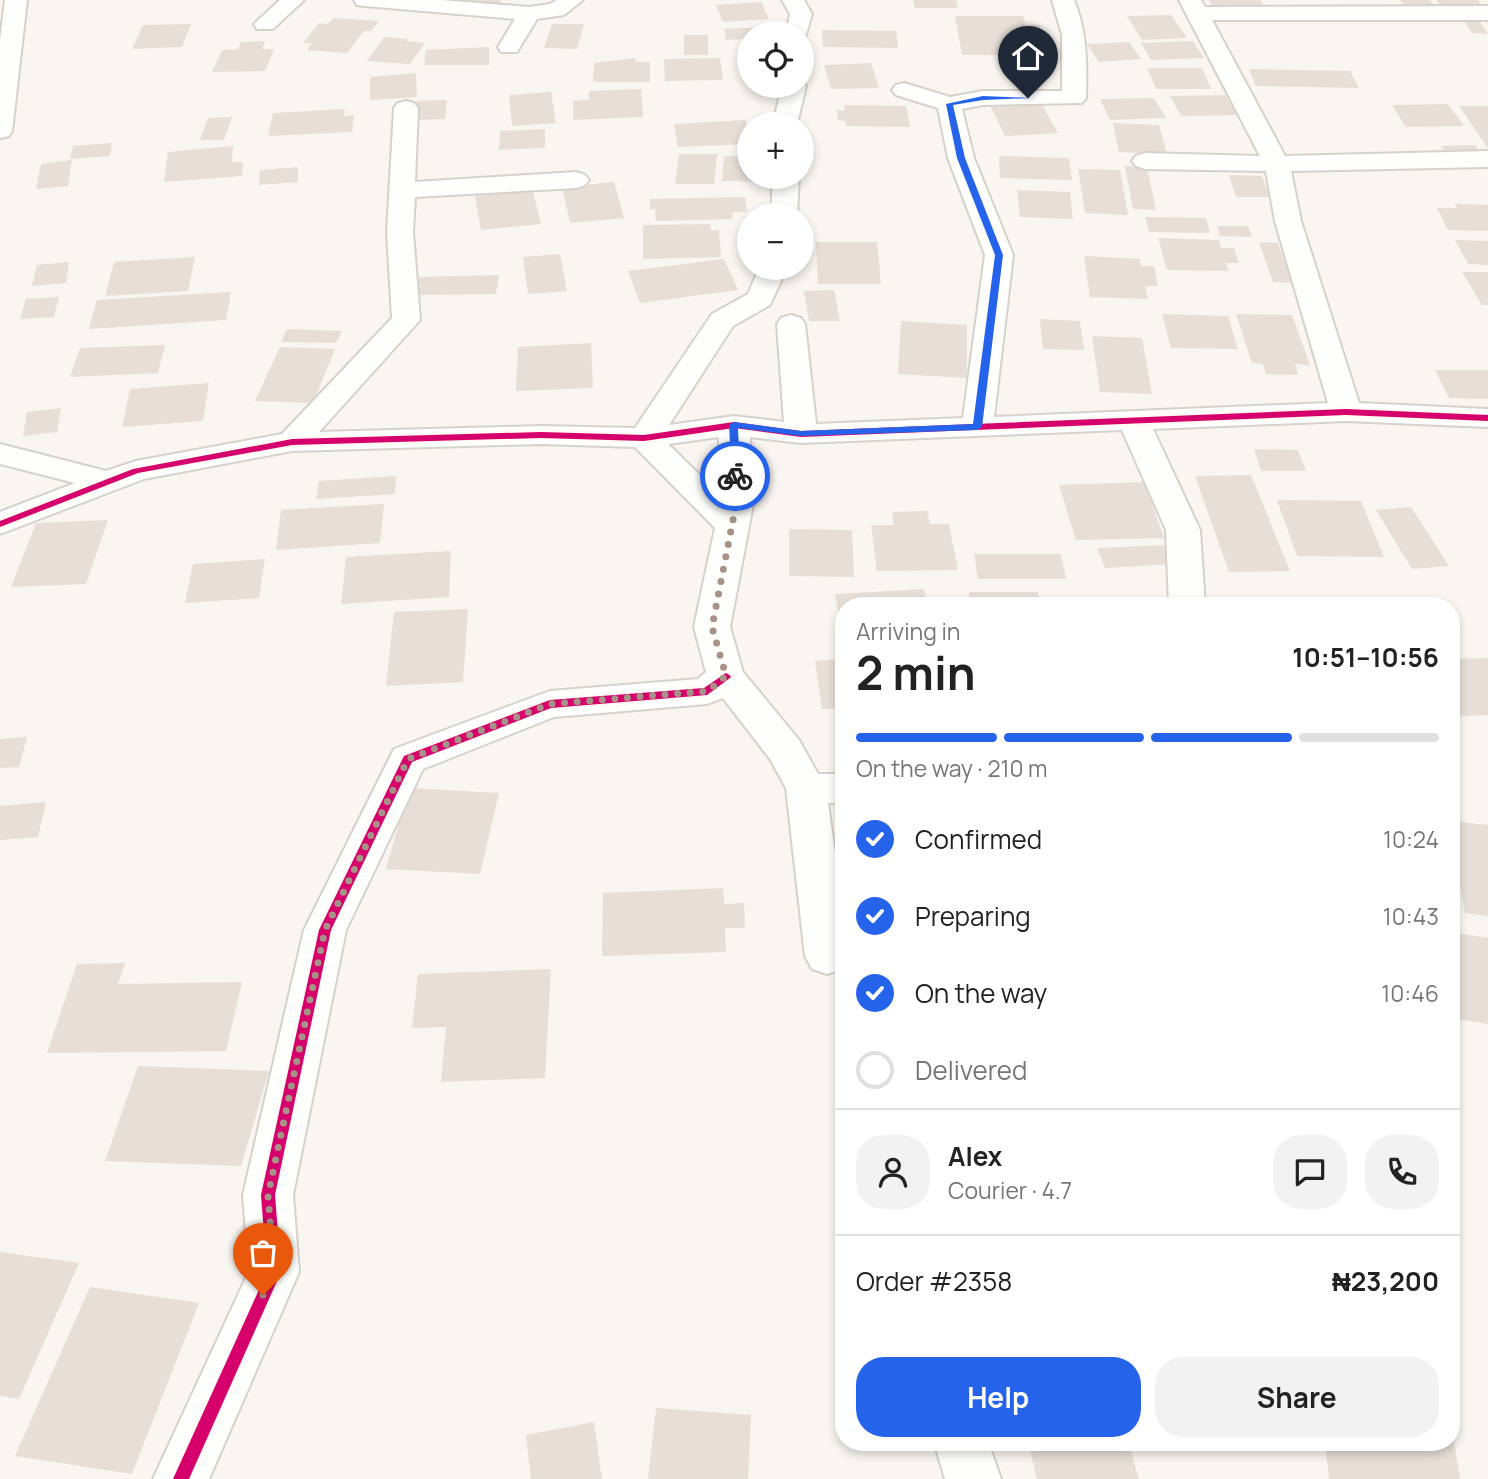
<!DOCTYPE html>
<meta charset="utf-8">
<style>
:root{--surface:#fff;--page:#f2f2f2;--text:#222;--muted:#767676;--line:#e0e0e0;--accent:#2563eb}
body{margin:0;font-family:Manrope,sans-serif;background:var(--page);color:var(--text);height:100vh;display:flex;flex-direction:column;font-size:26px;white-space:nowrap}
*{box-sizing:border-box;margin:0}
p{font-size:23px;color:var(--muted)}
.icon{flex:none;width:38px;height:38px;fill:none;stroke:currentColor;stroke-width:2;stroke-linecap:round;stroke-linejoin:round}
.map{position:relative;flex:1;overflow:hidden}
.details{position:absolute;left:835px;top:597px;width:625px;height:854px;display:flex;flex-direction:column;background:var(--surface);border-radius:28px;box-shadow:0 4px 10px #0003}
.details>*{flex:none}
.fabs{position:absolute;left:737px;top:21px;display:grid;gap:14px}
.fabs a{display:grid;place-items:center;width:77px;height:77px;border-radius:50%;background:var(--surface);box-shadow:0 4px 10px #0003;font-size:35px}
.pin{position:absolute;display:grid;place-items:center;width:60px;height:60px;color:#fff;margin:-72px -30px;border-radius:50% 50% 50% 0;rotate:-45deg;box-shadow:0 0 7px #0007}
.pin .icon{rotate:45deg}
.courier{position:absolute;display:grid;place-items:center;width:70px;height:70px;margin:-35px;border:5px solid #2563eb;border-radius:50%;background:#fff;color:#222;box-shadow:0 2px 9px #0007}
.summary em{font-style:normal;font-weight:700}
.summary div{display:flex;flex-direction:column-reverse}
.summary{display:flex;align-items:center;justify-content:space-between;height:119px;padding:0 21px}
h1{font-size:46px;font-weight:700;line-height:52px}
.bar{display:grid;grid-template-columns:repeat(4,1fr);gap:10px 7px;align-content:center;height:84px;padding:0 21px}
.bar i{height:9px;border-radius:5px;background:var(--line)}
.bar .current{background:var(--accent)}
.bar p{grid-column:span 4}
.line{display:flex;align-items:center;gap:18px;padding:0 21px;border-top:2px solid var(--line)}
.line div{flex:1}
.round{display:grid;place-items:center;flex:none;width:74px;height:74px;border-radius:28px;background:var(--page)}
ol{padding:0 21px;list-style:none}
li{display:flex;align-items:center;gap:21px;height:77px}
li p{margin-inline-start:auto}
li .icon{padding:7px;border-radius:50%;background:var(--accent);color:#fff;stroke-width:4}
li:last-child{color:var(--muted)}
li i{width:38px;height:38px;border:4px solid var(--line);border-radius:50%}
.cta{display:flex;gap:14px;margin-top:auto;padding:14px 21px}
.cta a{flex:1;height:80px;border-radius:28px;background:var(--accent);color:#fff;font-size:28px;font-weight:700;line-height:80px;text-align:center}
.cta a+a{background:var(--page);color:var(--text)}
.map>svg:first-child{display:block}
.building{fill:#e6ded7}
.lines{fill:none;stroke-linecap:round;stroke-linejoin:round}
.minor-casing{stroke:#d7d1cb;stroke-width:4}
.minor{fill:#fefefd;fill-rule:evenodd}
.cycleway-casing{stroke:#fffaf3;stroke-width:5}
.cycleway{fill:#d6006c;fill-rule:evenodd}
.route{fill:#2563eb}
.done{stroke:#a69286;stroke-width:7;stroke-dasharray:0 12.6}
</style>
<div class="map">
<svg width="1488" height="1479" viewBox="0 0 1488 1479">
<rect width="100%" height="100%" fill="#f9f5f0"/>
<path class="building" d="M 462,0 L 501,0 L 498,6 L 459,5 Z
M 913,0 L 956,0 L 958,8 L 915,8 Z
M 1209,0 L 1260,0 L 1266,9 L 1215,10 Z
M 1400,0 L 1430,0 L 1434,6 L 1404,5 Z
M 1437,0 L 1478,0 L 1484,8 L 1442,8 Z
M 761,2 L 769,19 L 723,22 L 716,5 Z
M 1171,15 L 1187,38 L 1142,40 L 1127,16 Z
M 955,16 L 1023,16 L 1026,25 L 1040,25 L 1045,44 L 1026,44 L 1029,55 L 962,55 Z
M 333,18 L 379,21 L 371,31 L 364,31 L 347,53 L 307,50 L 312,43 L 303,43 L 319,23 L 328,24 Z
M 1463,19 L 1479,20 L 1488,34 L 1472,33 Z
M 191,24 L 182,47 L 132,49 L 143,25 Z
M 552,24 L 584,24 L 577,49 L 544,48 Z
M 770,27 L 772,33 L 749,33 L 749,39 L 726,40 L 724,29 Z
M 822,30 L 896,31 L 898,48 L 823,47 Z
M 684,35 L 708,35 L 708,55 L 684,55 Z
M 384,37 L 408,39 L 406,41 L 425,43 L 410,64 L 367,61 Z
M 265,41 L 262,49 L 274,49 L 265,71 L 212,72 L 222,50 L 238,49 L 241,42 Z
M 1193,41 L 1204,58 L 1151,60 L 1141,43 Z
M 1129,42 L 1141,59 L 1099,62 L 1087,44 Z
M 489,47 L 489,65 L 424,65 L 426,50 Z
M 635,58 L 635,62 L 650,62 L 650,82 L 593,82 L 594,63 Z
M 720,58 L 723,80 L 665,81 L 664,59 Z
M 871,63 L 879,88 L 831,89 L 824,65 Z
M 1147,68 L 1202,68 L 1211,89 L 1156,89 Z
M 1249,69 L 1350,71 L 1359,88 L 1256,86 Z
M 416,73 L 417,97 L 370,100 L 370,77 Z
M 641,89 L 643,117 L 573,120 L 573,101 L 589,100 L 589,91 Z
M 551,92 L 556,123 L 512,126 L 509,95 Z
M 1225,95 L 1237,115 L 1181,116 L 1170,96 Z
M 1154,98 L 1166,118 L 1110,120 L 1100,99 Z
M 447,100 L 445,119 L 415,120 L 417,101 Z
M 1448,104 L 1464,126 L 1406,127 L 1392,105 Z
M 844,105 L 906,106 L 910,127 L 846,126 L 846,121 L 838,120 L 837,110 L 845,111 Z
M 1042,105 L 1058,133 L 1005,136 L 991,107 Z
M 1459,106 L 1488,106 L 1488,148 Z
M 345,109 L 344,116 L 354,115 L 352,132 L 268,136 L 273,113 Z
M 232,117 L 224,140 L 200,140 L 208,118 Z
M 746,120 L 749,144 L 678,147 L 674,124 Z
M 1113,123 L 1159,125 L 1167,154 L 1119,152 Z
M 545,129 L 545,148 L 499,150 L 500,131 Z
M 112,143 L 110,156 L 70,159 L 73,146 Z
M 1475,145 L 1483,156 L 1449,156 L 1441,146 Z
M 233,146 L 232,162 L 243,162 L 242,176 L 164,182 L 168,152 Z
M 679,154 L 717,154 L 714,184 L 675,184 Z
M 724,156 L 749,157 L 749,177 L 775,177 L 775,182 L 722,181 Z
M 999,156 L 1069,158 L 1072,180 L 1000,178 Z
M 72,160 L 68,186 L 36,189 L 41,164 Z
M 1125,166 L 1147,167 L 1156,210 L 1133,209 Z
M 298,167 L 298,182 L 259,185 L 260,170 Z
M 1078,169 L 1120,170 L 1128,215 L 1085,213 Z
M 1229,175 L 1262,176 L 1270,197 L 1236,197 Z
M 614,182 L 624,218 L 570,223 L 562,187 Z
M 1017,190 L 1070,192 L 1073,219 L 1020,217 Z
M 533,191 L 541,224 L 481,230 L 475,196 Z
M 745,197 L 747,212 L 732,212 L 733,219 L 656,221 L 655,209 L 650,210 L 650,199 Z
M 1455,204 L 1488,205 L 1488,231 L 1448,230 L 1437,208 L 1457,208 Z
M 1145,217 L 1206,218 L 1210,233 L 1149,232 Z
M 710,224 L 711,230 L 719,230 L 721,257 L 643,259 L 643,225 Z
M 1217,226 L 1248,226 L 1252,237 L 1220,236 Z
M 1158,238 L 1219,240 L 1221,248 L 1234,248 L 1239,263 L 1226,263 L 1229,271 L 1167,270 Z
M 1455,240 L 1488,241 L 1488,265 L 1468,264 Z
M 816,242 L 877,242 L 881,284 L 818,284 Z
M 1259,242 L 1278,243 L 1293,283 L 1273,282 Z
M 560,254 L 567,291 L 528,294 L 523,257 Z
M 1084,256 L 1140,259 L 1141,266 L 1154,266 L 1158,286 L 1145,286 L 1148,299 L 1090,297 Z
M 195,257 L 188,291 L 105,296 L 114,262 Z
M 724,259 L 738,290 L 640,303 L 628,271 Z
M 69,262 L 66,283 L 32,286 L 37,265 Z
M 1462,272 L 1488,272 L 1488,305 L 1482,305 Z
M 499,275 L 496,294 L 416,295 L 419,277 Z
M 834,290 L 840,321 L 809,321 L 804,291 Z
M 231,292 L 226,320 L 89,329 L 97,300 Z
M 59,297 L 54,317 L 20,319 L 26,299 Z
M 1162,314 L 1228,316 L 1238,349 L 1171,348 Z
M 1236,314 L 1292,315 L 1310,365 L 1295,364 L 1298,375 L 1266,374 L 1263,364 L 1252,363 Z
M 1040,319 L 1080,321 L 1084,350 L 1043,349 Z
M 901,321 L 967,325 L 967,378 L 898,374 Z
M 287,329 L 342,331 L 336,343 L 281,342 Z
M 1092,336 L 1142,338 L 1152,394 L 1100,392 Z
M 591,343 L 593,388 L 516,391 L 518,347 Z
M 165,345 L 158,373 L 70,377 L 80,348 Z
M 280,347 L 335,349 L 313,403 L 255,401 Z
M 1435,370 L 1488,370 L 1488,399 L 1449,398 Z
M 209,383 L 203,421 L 122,427 L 130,389 Z
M 61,408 L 57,432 L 23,436 L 27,412 Z
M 1254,449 L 1298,450 L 1306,471 L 1261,471 Z
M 1251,475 L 1290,571 L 1229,572 L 1195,476 Z
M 396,476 L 395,494 L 316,499 L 319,481 Z
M 1144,482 L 1164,538 L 1076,540 L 1059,485 Z
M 1277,500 L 1361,501 L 1384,557 L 1297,556 Z
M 384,504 L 380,543 L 276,550 L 281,510 Z
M 1411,507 L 1449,566 L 1412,569 L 1376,510 Z
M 927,511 L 930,524 L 949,524 L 958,570 L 877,571 L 871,525 L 894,525 L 892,512 Z
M 108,520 L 86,584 L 11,587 L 36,523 Z
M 789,529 L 852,530 L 854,577 L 789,576 Z
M 1164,545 L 1173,564 L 1105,568 L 1097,548 Z
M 451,551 L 449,597 L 341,604 L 346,557 Z
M 974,554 L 1061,554 L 1066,579 L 978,579 Z
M 265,559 L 259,598 L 185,603 L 193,564 Z
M 924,589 L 928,606 L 844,606 L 842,634 L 835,594 Z
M 969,592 L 1038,592 L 1040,606 L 971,606 Z
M 468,609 L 463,682 L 386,686 L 394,612 Z
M 1488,658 L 1488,715 L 1453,716 L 1451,711 L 1451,659 Z
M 844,659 L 844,708 L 822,709 L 815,661 Z
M 27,737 L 19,767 L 0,768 L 0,739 Z
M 409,788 L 499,793 L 480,874 L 386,869 Z
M 46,802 L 38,837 L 0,840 L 0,806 Z
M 1451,821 L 1488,825 L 1488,916 L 1465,913 L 1451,839 Z
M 723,888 L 724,904 L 744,903 L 745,928 L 725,928 L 726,952 L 602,956 L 603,893 Z
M 1451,932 L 1488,938 L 1488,1024 L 1451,1018 Z
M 125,963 L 118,984 L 242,982 L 226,1051 L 47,1053 L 77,964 Z
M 551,969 L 545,1078 L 441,1082 L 446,1027 L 412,1028 L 418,974 Z
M 138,1066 L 269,1071 L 241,1166 L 105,1161 Z
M 0,1252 L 79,1263 L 19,1399 L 0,1396 Z
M 90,1287 L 199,1303 L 132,1474 L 15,1456 Z
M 656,1408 L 751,1415 L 748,1479 L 648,1479 Z
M 594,1422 L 602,1479 L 531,1479 L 526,1435 Z
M 1452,1430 L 1460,1479 L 1329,1479 L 1325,1442 L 1451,1442 Z
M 1028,1442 L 1128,1442 L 1139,1479 L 1037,1479 Z"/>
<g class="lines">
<defs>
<path id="minor" d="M 5,0 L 27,0 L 12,131 L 9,136 L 0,138 L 0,40 Z
M 280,0 L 304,0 L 273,29 L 257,29 L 254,24 Z
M 354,0 L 441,0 L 529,7 L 550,4 L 557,0 L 583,0 L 564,15 L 537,19 L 517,52 L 501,52 L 498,47 L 515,19 L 365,6 L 357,5 Z
M 782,0 L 804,0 L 812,14 L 805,38 L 802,39 L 802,33 L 786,33 L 790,14 Z
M 1052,0 L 1074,0 C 1087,31 1087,64 1086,98 L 1082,103 L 983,105 L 962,109 L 974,158 L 1013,255 L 994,417 L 1328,403 L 1275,221 L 1266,171 L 1145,169 L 1136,166 L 1132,161 L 1136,156 L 1145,153 L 1260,156 L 1179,0 L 1201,0 L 1205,7 L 1488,6 L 1488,20 L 1212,20 L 1285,156 L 1488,151 L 1488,167 L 1291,171 L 1301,221 L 1359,403 L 1488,409 L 1488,427 L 1346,421 L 1153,429 L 1200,530 L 1205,606 L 1169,606 L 1166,530 L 1122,430 L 801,443 L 750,437 L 753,505 L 730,627 L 743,672 L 799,740 L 818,774 L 844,774 L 844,804 L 828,803 L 844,918 L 842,969 L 827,974 L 812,969 L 805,956 L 786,788 L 770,759 L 723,698 L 707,704 L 554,717 L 423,769 L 346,930 L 293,1195 L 299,1272 L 209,1479 L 153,1479 L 249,1271 L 243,1195 L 304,930 L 394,749 L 550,691 L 698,679 L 706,672 L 694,627 L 715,528 L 635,447 L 541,444 L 292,451 L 144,479 L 0,534 L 0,512 L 75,483 L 0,464 L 0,444 L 106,471 L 136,461 L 282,434 L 392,318 L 387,232 L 394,108 L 398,103 L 406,101 L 414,103 L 418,108 L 415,182 L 576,172 L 585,175 L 589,180 L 585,185 L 576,188 L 415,197 L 413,232 L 420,320 L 319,432 L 541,426 L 635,428 L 712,314 L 748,294 L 759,268 L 787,268 L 770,305 L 733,326 L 669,425 L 734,416 L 784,422 L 777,324 L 781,318 L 791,315 L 801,318 L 805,324 L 816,424 L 963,418 L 985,255 L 948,158 L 938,108 L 896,95 L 892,90 L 896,85 L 904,83 L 950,97 L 983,91 L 1062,91 L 1062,35 ZM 719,437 L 719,494 L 668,444 Z
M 802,81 L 806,86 L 797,124 L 773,124 L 782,86 L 802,86 Z
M 773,177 L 799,177 L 797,215 L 771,215 Z
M 934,1442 L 988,1442 L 1001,1479 L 945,1479 Z"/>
</defs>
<use href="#minor" class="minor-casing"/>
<use href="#minor" class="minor"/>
<defs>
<path id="cycleway" d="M 1346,409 L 1488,415 L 1488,421 L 1346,415 L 801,437 L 734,428 L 644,441 L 541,438 L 292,445 L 138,473 L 0,527 L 0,521 L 133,469 L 292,439 L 541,432 L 644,435 L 734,422 L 801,431 Z
M 726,673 L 731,676 L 730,678 L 707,695 L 551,708 L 412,762 L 331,930 L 275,1195 L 281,1272 L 189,1479 L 173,1479 L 267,1272 L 261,1195 L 319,930 L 404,756 L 550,700 L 704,688 Z"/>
</defs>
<use href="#cycleway" class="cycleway-casing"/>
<use href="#cycleway" class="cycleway"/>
</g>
<path class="route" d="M 983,96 L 1032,98 L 983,100 L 953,105 L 965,158 L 1003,255 L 982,427 L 977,430 L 801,436 L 738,428 L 740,476 L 732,478 L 729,425 L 734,422 L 801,431 L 973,424 L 995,255 L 957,158 L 946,104 Z"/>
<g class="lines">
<path class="done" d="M 263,1295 L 274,1272 L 268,1195 L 325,930 L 408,759 L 550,704 L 708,691 L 726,676 L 712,627 L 736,505 L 735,476"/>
</g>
</svg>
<div class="fabs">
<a><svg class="icon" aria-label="locate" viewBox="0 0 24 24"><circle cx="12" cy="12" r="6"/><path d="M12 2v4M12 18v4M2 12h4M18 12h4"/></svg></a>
<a>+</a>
<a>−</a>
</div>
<div class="pin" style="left:263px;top:1295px;background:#ea580c"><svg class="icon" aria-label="bag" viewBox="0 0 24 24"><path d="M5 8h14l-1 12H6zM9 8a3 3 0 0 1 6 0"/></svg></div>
<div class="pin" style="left:1028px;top:98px;background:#1f2937"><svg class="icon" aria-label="home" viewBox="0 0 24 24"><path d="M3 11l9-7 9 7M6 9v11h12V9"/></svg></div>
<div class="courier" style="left:735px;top:476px"><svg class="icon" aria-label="bike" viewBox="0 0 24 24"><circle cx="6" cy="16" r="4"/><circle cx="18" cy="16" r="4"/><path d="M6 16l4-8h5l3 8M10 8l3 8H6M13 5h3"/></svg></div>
<section class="details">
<div class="summary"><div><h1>2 min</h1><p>Arriving in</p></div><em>10:51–10:56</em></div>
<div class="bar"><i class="current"></i><i class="current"></i><i class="current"></i><i></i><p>On the way · 210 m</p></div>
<ol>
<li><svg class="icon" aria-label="check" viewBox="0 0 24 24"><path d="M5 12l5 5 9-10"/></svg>Confirmed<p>10:24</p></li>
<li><svg class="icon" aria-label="check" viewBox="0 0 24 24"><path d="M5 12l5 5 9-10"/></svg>Preparing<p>10:43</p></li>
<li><svg class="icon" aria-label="check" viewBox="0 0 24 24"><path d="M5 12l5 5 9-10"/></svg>On the way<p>10:46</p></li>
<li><i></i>Delivered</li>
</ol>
<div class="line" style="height:126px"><a class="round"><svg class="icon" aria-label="person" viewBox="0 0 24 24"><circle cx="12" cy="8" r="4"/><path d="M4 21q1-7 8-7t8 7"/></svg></a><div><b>Alex</b><p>Courier · 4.7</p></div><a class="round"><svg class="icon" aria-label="chat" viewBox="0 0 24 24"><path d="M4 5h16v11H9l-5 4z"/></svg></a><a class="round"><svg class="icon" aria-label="phone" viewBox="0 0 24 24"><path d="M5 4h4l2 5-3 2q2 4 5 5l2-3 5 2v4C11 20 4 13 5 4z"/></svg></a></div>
<div class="line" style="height:91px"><div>Order #2358</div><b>₦23,200</b></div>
<div class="cta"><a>Help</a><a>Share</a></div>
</section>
</div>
